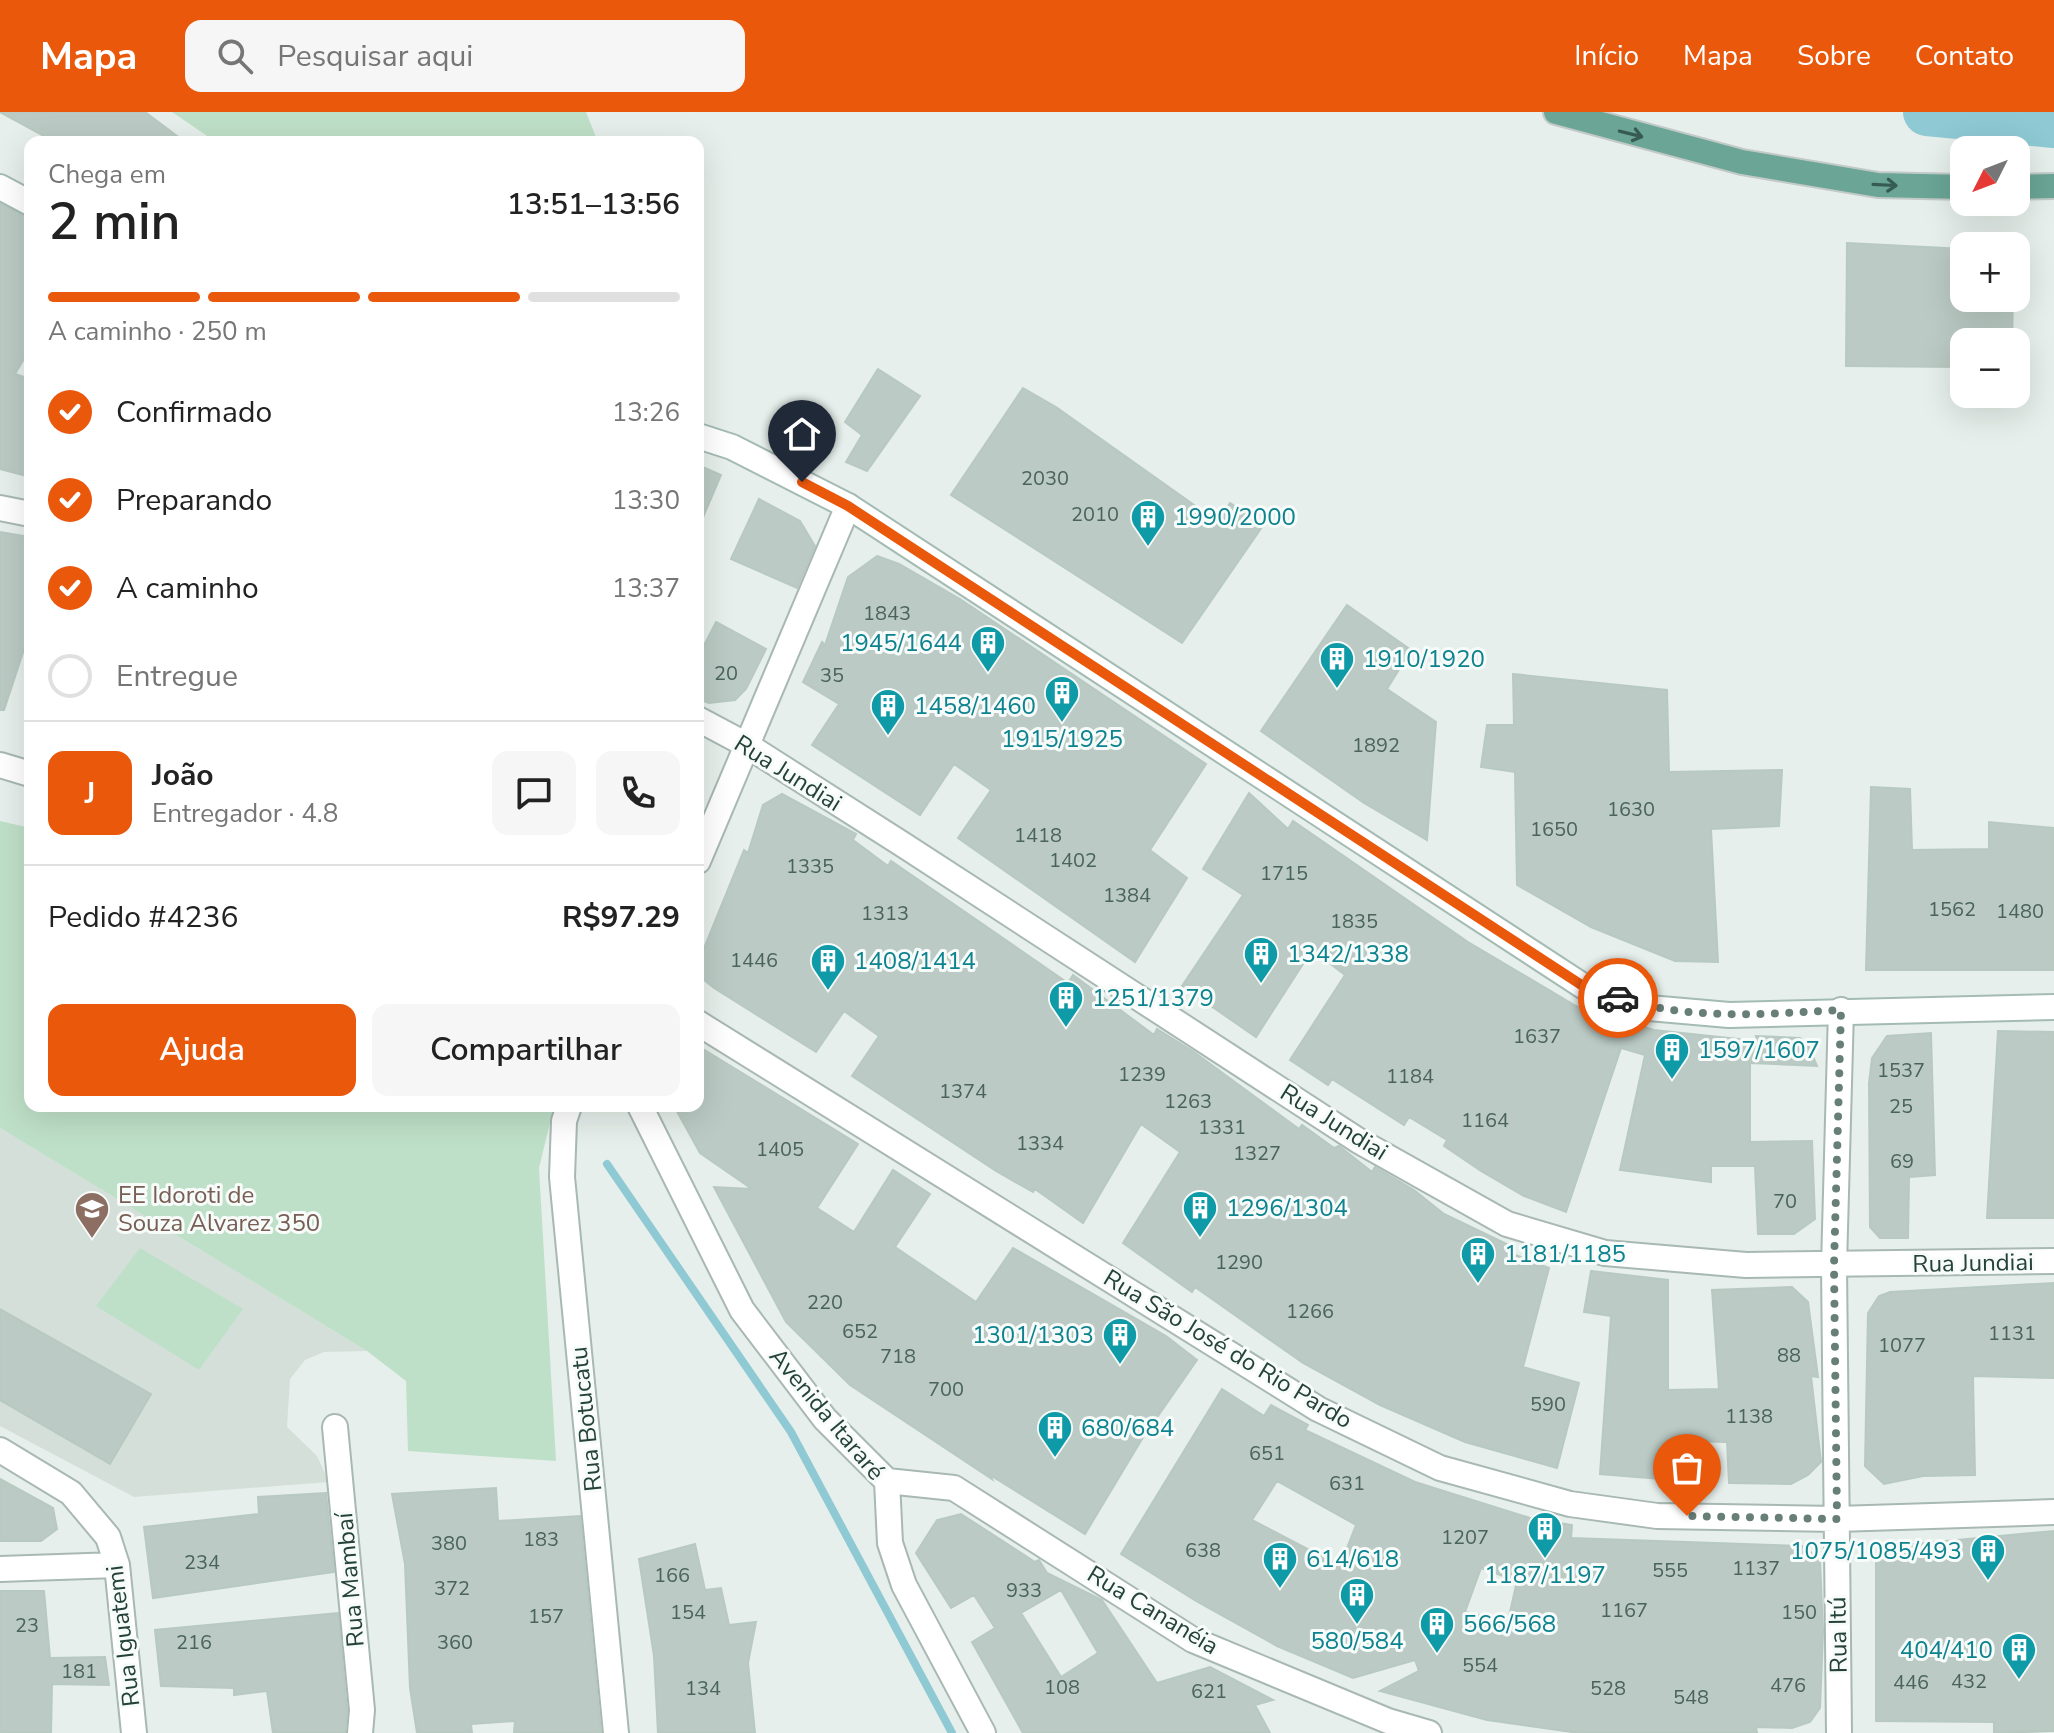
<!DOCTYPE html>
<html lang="pt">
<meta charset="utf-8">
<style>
:root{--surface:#fff;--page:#f6f6f6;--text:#222;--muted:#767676;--line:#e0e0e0;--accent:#ea580c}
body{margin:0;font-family:"Nunito Sans",sans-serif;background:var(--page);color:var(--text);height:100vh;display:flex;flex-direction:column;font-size:30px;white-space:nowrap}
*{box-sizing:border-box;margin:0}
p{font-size:26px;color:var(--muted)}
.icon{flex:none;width:44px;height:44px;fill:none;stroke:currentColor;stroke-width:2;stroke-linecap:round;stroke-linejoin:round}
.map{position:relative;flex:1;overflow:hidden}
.panel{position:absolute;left:24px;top:24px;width:680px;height:976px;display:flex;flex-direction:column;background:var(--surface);border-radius:16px;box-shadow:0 8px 32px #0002}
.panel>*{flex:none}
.needle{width:52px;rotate:228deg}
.controls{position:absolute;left:1950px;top:24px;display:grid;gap:16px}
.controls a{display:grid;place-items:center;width:80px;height:80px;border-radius:16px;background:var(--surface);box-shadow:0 8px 32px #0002;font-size:40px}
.pin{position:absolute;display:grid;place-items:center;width:68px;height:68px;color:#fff;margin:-82px -34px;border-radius:50% 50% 50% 0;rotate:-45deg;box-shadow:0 0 8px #0007}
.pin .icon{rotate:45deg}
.courier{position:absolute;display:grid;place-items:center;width:80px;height:80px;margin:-40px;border:6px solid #ea580c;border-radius:50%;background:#fff;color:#222;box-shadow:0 2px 10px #0007}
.overview em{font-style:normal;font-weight:600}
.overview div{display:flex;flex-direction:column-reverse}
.overview{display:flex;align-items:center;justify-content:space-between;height:136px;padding:0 24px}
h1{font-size:52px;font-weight:600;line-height:60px}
.bar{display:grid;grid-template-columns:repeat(4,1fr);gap:12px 8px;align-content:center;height:96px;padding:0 24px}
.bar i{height:10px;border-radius:6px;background:var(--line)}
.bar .current{background:var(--accent)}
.bar p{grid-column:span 4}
.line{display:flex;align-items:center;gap:20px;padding:0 24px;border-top:2px solid var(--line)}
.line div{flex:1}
.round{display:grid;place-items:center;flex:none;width:84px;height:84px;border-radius:16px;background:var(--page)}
ol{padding:0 24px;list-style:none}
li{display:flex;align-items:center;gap:24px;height:88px}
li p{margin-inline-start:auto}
li .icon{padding:8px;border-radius:50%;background:var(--accent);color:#fff;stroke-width:4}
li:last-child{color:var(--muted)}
li i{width:44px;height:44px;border:4px solid var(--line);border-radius:50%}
.action{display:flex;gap:16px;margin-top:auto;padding:16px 24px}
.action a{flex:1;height:92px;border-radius:16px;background:var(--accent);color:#fff;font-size:32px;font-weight:600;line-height:92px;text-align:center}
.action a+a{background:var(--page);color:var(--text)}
header{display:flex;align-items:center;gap:48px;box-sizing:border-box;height:112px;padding:0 40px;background:var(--accent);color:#fff}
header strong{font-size:38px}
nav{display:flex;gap:44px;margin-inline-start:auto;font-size:28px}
.search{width:560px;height:72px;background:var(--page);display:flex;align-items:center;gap:20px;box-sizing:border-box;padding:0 28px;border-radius:16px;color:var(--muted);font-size:30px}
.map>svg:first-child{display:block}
.built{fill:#d4dfda}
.green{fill:#bfe0c8}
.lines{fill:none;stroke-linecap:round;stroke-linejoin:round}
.stream{stroke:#8ec9d4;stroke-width:8}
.river{stroke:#8ec9d4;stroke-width:48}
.building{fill:#bbcac4;stroke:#b8c9c2;stroke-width:2;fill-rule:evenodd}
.street-casing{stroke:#a8b8b2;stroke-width:28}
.secondary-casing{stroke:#a4bbb3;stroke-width:28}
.primary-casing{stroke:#c2cac8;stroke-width:28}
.street{stroke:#fff;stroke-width:24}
.secondary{stroke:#fff;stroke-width:24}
.primary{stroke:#6aa596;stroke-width:24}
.oneway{stroke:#365b51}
.done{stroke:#687f78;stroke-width:8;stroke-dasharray:0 14.4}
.route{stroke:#ea580c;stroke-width:10}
.labels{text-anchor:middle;stroke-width:6;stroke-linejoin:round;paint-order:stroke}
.number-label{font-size:20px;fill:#4a645c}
.culture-label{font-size:24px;fill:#0d838f;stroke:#f7fbf9;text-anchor:start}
.street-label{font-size:24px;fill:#24423a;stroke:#f7fbf9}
.education-label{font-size:24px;fill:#785e54;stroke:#f7fbf9;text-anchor:start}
</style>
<header>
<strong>Mapa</strong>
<div class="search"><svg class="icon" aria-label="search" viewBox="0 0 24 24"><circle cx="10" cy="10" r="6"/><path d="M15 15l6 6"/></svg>Pesquisar aqui</div>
<nav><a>Início</a><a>Mapa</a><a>Sobre</a><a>Contato</a></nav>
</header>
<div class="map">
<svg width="2054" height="1621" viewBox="0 0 2054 1621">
<rect width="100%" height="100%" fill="#e6efeb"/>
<path class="built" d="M 0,1016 L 367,1239 L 324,1240 L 305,1248 L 290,1267 L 287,1315 L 317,1344 L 329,1370 L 134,1385 L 0,1314 Z"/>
<path class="green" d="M 172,0 L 586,0 L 598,30 L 216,30 Z
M 0,709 L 30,716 L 30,994 L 554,994 L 539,1056 L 556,1349 L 408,1339 L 406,1269 L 367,1239 L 0,1016 Z
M 140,1136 L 243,1197 L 199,1258 L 96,1194 Z"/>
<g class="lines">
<path class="stream" d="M 607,1052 L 791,1320 L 952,1621"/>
<path class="river" d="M 1927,0 L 2054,12"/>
</g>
<path class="building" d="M 0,0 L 145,0 L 185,30 L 55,30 Z
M 0,92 L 30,106 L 30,237 L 15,262 L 30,267 L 30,365 L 0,357 Z
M 1847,131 L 1964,137 L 1964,186 L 2013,186 L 2012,230 L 1964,230 L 1964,255 L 1846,254 Z
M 878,257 L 920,284 L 867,359 L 846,350 L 862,323 L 845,310 Z
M 1023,276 L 1056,295 L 1218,410 L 1230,391 L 1264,412 L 1182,531 L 951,383 Z
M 698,353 L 721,363 L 698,417 Z
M 759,387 L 800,409 L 815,434 L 797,476 L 731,447 Z
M 0,420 L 30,425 L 30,519 L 4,598 L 0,598 Z
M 877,444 L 899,452 L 960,487 L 1206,652 L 1150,738 L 1187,766 L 1135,850 L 958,726 L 991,678 L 954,652 L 920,703 L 812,633 L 839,592 L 803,570 L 822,530 L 825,533 L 848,465 Z
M 1347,493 L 1411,538 L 1387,577 L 1436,610 L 1427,728 L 1364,691 L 1261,619 Z
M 716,510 L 766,537 L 746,577 L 735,588 L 709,591 L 698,587 L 698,545 Z
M 1513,562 L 1667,578 L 1669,660 L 1782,658 L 1779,714 L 1711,717 L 1718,850 L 1675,849 L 1591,815 L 1517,773 L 1515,660 L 1481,655 L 1487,613 L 1514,613 Z
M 1871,675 L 1910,677 L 1912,738 L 1989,737 L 1989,710 L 2054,716 L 2054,858 L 1866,858 Z
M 1249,681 L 1288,717 L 1293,709 L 1468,830 L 1576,894 L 1654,918 L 1757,929 L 1756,924 L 1800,926 L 1809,935 L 1817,954 L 1750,951 L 1750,1030 L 1812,1029 L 1815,1107 L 1794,1122 L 1758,1122 L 1755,1054 L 1711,1054 L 1711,1070 L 1620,1058 L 1645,943 L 1621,936 L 1566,1100 L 1524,1084 L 1481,1059 L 1444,1034 L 1447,1028 L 1409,1005 L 1404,1013 L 1332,967 L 1328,973 L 1290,948 L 1345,863 L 1312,838 L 1256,925 L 1182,874 L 1243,783 L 1203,757 Z
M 782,682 L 856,722 L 853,728 L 888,754 L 891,749 L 1068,871 L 1073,863 L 1154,923 L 1157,917 L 1194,940 L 1299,1017 L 1302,1013 L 1334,1036 L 1339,1034 L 1372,1060 L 1375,1055 L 1414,1078 L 1444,1102 L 1515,1136 L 1513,1142 L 1549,1156 L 1523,1255 L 1579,1271 L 1557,1356 L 1465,1330 L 1380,1293 L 1303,1251 L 1195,1175 L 1192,1180 L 1123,1131 L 1180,1040 L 1141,1012 L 1083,1111 L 1035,1077 L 1033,1080 L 996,1059 L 852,964 L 879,924 L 844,899 L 816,940 L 714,876 L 698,863 L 698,851 L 744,738 L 748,741 L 763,693 Z
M 1998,919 L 2054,920 L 2054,1106 L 1987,1106 Z
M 1931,921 L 1935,1063 L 1909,1065 L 1908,1126 L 1880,1126 L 1870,1115 L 1869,971 L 1872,946 L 1887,924 Z
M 698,934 L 858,1032 L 817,1096 L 854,1120 L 893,1058 L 930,1082 L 895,1135 L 976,1190 L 1013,1136 L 1166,1224 L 1197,1248 L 1142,1327 L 1085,1422 L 990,1363 L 992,1367 L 850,1273 L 786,1210 L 714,1075 L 752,1077 L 700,1041 L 674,994 L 698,994 Z
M 1591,1159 L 1668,1168 L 1668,1278 L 1719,1277 L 1712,1178 L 1792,1175 L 1808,1190 L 1818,1265 L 1811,1264 L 1821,1350 L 1808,1363 L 1791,1372 L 1729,1371 L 1727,1330 L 1687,1329 L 1685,1369 L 1600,1362 L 1611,1204 L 1584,1200 Z
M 2054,1171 L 2054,1266 L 1973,1264 L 1975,1363 L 1923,1364 L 1884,1372 L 1865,1354 L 1868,1201 L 1879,1184 L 1890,1180 Z
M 0,1197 L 151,1282 L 110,1352 L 0,1288 Z
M 1222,1277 L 1264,1304 L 1271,1293 L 1308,1313 L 1305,1318 L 1415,1370 L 1530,1406 L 1572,1413 L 1571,1426 L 1803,1434 L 1820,1448 L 1823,1520 L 1820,1596 L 1810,1610 L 1792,1616 L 1756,1615 L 1757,1621 L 1579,1621 L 1487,1608 L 1380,1579 L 1419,1559 L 1415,1548 L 1353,1566 L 1277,1534 L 1196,1489 L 1121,1442 ZM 1277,1369 L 1356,1413 L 1340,1454 L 1252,1408 ZM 1481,1456 L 1517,1469 L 1508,1509 L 1465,1500 Z
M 0,1367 L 53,1396 L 57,1417 L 41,1429 L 0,1429 Z
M 496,1376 L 498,1409 L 580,1404 L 601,1621 L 514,1621 L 515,1609 L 471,1612 L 472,1621 L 417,1621 L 410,1576 L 405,1452 L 392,1382 Z
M 326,1381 L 334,1460 L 153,1486 L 144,1415 L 259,1402 L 258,1385 Z
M 961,1402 L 1035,1450 L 1039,1448 L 1047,1461 L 1102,1488 L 1157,1571 L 1210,1555 L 1273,1588 L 1255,1593 L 1270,1621 L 1023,1621 L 972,1530 L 995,1516 L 974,1483 L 951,1496 L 916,1441 L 937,1408 ZM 1061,1478 L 1098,1541 L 1061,1565 L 1021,1501 Z
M 2054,1419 L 2054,1619 L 1994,1621 L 1994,1610 L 1876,1609 L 1876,1451 L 1904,1433 Z
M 695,1432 L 705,1478 L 721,1476 L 729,1513 L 756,1510 L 748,1551 L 755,1621 L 658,1621 L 654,1544 L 639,1447 Z
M 0,1479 L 44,1479 L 50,1546 L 105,1545 L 109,1573 L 52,1572 L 51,1621 L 0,1621 Z
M 338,1501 L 347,1598 L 345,1621 L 273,1621 L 267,1579 L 234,1583 L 234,1576 L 161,1574 L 155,1518 Z"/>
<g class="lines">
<defs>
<path id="street" d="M 0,396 L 30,402
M 698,607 L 745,632 L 902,732 L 1359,1029 L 1507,1112 L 1605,1141 L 1746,1153 L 2054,1149
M 0,653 L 30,662
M 698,749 L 848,394
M 698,911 L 1318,1297 L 1440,1356 L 1570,1392 L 1657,1404 L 1837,1407 L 2054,1400
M 569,994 L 564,1009 L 562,1065 L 616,1621
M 640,994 L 742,1198 L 825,1307 L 887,1369 L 890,1431 L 904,1473 L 983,1621
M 335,1315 L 362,1598 L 360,1621
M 0,1338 L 71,1381 L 108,1425 L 117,1453 L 134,1621
M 887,1369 L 954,1376 L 1193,1528 L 1388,1609 L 1429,1621
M 0,1457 L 117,1453
M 1839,1621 L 1834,1154 L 1841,898"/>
<path id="secondary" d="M 0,75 L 30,91
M 698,324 L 732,335 L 848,394 L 1583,874 L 1649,896 L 1729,903 L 2054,895"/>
<path id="primary" d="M 1556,0 L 1742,50 L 1878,73 L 1964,75
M 2016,75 L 2054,74"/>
</defs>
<use href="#street" class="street-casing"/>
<use href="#secondary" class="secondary-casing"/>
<use href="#primary" class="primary-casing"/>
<use href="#street" class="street"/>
<use href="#secondary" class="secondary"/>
<use href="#primary" class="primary"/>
</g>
<defs><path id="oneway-shaft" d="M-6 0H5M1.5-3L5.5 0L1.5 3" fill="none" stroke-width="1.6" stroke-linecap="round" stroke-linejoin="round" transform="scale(2)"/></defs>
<g class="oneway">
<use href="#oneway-shaft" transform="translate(1631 22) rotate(14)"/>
<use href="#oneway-shaft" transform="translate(1885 73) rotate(3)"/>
</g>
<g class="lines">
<path class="done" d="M 1618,886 C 1691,909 1766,902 1841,898 L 1834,1154 L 1837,1407 L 1687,1404"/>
<path class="route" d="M 802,370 L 848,394 L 1583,874 L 1618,886"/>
</g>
<defs>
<symbol id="building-pin" viewBox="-11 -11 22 30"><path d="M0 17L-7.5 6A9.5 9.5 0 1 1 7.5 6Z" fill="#0f9aa8" stroke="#f7fbf9"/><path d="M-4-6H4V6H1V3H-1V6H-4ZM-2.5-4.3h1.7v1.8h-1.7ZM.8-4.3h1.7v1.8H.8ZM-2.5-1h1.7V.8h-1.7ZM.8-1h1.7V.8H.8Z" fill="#fff"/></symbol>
<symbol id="school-pin" viewBox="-11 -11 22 30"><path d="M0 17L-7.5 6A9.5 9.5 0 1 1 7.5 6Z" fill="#8d6e63" stroke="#f7fbf9"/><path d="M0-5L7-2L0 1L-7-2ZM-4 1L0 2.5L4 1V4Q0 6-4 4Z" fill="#fff"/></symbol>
</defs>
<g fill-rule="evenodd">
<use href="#building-pin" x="1128" y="385" width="40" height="54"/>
<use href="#building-pin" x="968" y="511" width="40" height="54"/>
<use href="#building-pin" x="1317" y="527" width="40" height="54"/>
<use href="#building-pin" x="1042" y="561" width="40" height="54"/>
<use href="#building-pin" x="868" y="574" width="40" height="54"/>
<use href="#building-pin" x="1241" y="822" width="40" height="54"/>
<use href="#building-pin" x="808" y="829" width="40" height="54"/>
<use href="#building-pin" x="1046" y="866" width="40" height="54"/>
<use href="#building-pin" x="1652" y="918" width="40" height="54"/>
<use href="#building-pin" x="1180" y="1076" width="40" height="54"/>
<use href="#school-pin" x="72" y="1077" width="40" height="54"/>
<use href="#building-pin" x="1458" y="1122" width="40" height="54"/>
<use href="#building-pin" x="1100" y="1203" width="40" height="54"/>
<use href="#building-pin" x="1035" y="1296" width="40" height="54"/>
<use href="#building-pin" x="1525" y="1397" width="40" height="54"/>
<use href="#building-pin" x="1968" y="1419" width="40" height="54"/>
<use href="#building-pin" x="1260" y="1427" width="40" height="54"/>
<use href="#building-pin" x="1337" y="1463" width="40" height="54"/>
<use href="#building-pin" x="1417" y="1492" width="40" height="54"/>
<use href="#building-pin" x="1999" y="1518" width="40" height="54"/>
</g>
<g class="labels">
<g class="number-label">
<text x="1045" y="373">2030</text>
<text x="1095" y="409">2010</text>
<text x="887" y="508">1843</text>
<text x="726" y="568">20</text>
<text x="832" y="570">35</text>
<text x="1376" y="640">1892</text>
<text x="1631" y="704">1630</text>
<text x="1554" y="724">1650</text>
<text x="1038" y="730">1418</text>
<text x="1073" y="755">1402</text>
<text x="810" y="761">1335</text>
<text x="1284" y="768">1715</text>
<text x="1127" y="790">1384</text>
<text x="1952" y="804">1562</text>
<text x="2020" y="806">1480</text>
<text x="885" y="808">1313</text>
<text x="1354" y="816">1835</text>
<text x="754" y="855">1446</text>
<text x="1537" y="931">1637</text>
<text x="1901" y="965">1537</text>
<text x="1142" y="969">1239</text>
<text x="1410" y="971">1184</text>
<text x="963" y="986">1374</text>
<text x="1188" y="996">1263</text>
<text x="1901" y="1001">25</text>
<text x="1485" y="1015">1164</text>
<text x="1222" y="1022">1331</text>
<text x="1040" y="1038">1334</text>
<text x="780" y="1044">1405</text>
<text x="1257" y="1048">1327</text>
<text x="1902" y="1056">69</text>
<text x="1785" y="1096">70</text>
<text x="1239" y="1157">1290</text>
<text x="825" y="1197">220</text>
<text x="1310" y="1206">1266</text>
<text x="860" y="1226">652</text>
<text x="2012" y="1228">1131</text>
<text x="1902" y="1240">1077</text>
<text x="1789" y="1250">88</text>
<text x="898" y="1251">718</text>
<text x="946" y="1284">700</text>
<text x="1548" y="1299">590</text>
<text x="1749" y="1311">1138</text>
<text x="1267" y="1348">651</text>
<text x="1347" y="1378">631</text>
<text x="1465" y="1432">1207</text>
<text x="541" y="1434">183</text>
<text x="449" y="1438">380</text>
<text x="1203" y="1445">638</text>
<text x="202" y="1457">234</text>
<text x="1756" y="1463">1137</text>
<text x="1670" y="1465">555</text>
<text x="672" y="1470">166</text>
<text x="452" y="1483">372</text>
<text x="1024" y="1485">933</text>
<text x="1624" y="1505">1167</text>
<text x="688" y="1507">154</text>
<text x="1799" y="1507">150</text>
<text x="546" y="1511">157</text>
<text x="27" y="1520">23</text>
<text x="194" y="1537">216</text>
<text x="455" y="1537">360</text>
<text x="1480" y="1560">554</text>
<text x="79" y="1566">181</text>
<text x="1969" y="1576">432</text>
<text x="1911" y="1577">446</text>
<text x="1788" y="1580">476</text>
<text x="1062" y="1582">108</text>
<text x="703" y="1583">134</text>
<text x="1608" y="1583">528</text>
<text x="1209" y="1586">621</text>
<text x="1691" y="1592">548</text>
</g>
<g class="culture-label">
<text x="1174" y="413">1990/2000</text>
<text x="962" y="539" text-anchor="end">1945/1644</text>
<text x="1363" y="555">1910/1920</text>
<text x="914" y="602">1458/1460</text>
<text x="1062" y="635" text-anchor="middle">1915/1925</text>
<text x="1287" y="850">1342/1338</text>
<text x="854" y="857">1408/1414</text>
<text x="1092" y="894">1251/1379</text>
<text x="1698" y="946">1597/1607</text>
<text x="1226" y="1104">1296/1304</text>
<text x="1504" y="1150">1181/1185</text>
<text x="1094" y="1231" text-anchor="end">1301/1303</text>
<text x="1081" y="1324">680/684</text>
<text x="1962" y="1447" text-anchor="end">1075/1085/493</text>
<text x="1306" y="1455">614/618</text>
<text x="1545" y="1471" text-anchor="middle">1187/1197</text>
<text x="1463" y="1520">566/568</text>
<text x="1357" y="1537" text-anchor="middle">580/584</text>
<text x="1993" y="1546" text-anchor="end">404/410</text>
</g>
<g class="street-label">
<text transform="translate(788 661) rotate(32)" y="8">Rua Jundiai</text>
<text transform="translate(1334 1010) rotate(32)" y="8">Rua Jundiai</text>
<text transform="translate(1973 1151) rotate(-1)" y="8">Rua Jundiai</text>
<text transform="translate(1228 1237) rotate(31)" y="8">Rua São José do Rio Pardo</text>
<text transform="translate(827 1302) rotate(50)" y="8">Avenida Itararé</text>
<text transform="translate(586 1307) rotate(-96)" y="8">Rua Botucatu</text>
<text transform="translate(350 1468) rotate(-95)" y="8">Rua Mambaí</text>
<text transform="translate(1153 1498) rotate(31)" y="8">Rua Cananéia</text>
<text transform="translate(1838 1523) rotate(-91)" y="8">Rua Itú</text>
<text transform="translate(123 1524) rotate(-97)" y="8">Rua Iguatemi</text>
</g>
<g class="education-label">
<text x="118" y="1091">EE Idoroti de<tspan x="118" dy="28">Souza Alvarez 350</tspan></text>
</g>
</g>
</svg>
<div class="controls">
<a><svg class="needle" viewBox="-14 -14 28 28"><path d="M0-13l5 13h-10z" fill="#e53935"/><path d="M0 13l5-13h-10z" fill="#767676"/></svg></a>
<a>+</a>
<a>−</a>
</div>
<div class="pin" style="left:1687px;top:1404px;background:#ea580c"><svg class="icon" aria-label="bag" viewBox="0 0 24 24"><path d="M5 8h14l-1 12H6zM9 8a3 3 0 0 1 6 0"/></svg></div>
<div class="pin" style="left:802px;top:370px;background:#1f2937"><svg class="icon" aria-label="home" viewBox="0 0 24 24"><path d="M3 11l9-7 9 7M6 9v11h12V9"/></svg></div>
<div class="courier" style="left:1618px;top:886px"><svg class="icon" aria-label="car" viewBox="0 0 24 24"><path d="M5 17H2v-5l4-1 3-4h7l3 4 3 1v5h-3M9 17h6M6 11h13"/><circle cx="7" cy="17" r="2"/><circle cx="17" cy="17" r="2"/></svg></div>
<section class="panel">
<div class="overview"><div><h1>2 min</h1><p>Chega em</p></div><em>13:51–13:56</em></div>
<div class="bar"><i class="current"></i><i class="current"></i><i class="current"></i><i></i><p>A caminho · 250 m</p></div>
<ol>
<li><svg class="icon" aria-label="check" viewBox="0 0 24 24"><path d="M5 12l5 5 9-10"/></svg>Confirmado<p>13:26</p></li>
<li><svg class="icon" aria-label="check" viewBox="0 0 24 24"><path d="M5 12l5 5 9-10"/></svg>Preparando<p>13:30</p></li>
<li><svg class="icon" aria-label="check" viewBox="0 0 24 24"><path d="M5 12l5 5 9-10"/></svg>A caminho<p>13:37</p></li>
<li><i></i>Entregue</li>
</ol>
<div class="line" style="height:144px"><b class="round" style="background:var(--accent);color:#fff">J</b><div><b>João</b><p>Entregador · 4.8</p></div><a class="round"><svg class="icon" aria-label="chat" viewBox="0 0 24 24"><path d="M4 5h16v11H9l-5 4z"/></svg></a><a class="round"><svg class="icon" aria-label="phone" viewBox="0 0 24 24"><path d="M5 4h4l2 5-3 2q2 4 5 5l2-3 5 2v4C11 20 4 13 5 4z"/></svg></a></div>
<div class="line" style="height:104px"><div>Pedido #4236</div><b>R$97.29</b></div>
<div class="action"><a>Ajuda</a><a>Compartilhar</a></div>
</section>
</div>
